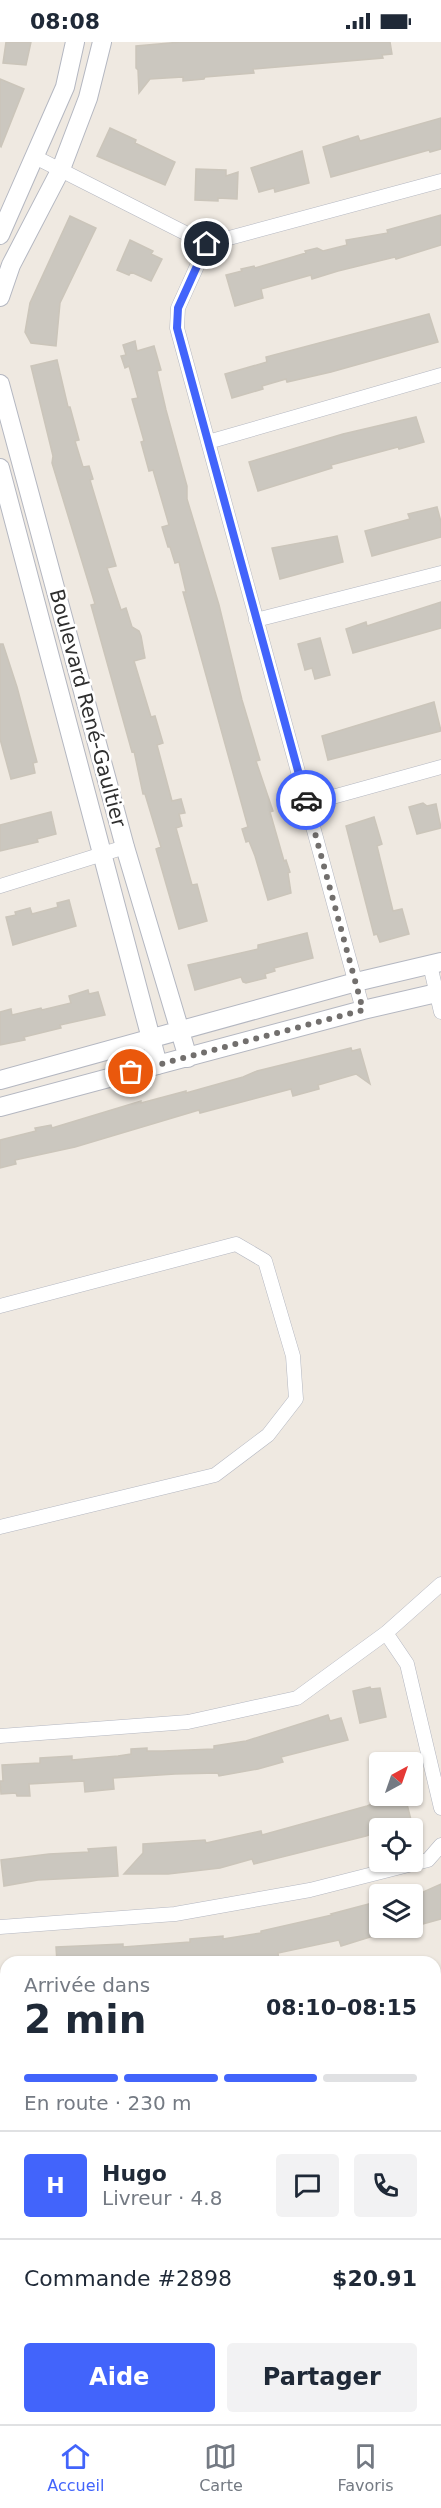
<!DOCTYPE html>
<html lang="fr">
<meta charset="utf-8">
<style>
:root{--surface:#fff;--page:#f2f2f3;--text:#1f2937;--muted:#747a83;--line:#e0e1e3;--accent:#4264fb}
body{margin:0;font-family:"DejaVu Sans",sans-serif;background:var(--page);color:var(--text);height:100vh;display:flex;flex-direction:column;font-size:22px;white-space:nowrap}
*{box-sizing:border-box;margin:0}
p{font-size:20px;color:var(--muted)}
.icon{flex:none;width:33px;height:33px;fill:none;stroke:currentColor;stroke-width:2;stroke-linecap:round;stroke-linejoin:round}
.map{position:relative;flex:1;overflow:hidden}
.panel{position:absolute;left:0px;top:1914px;width:441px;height:468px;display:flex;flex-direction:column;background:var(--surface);border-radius:18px 18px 0 0;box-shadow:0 2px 4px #0004}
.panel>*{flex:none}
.needle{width:39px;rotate:40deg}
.controls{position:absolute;left:369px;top:1710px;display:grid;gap:12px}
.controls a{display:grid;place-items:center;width:54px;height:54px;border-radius:6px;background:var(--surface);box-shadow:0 2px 4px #0004;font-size:30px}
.pin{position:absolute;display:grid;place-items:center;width:51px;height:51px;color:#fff;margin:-26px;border:3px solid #fff;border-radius:50%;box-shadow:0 2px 6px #0007}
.courier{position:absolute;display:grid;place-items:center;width:60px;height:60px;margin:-30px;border:4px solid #4264fb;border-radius:50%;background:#fff;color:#222;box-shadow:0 2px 8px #0007}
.overview em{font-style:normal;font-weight:700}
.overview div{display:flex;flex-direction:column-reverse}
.overview{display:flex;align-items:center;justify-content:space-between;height:102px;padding:0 24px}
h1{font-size:39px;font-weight:700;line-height:45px}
.bar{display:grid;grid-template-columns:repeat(4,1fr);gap:9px 6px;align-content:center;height:72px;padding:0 24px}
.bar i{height:8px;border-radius:4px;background:var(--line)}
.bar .active{background:var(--accent)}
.bar p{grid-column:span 4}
.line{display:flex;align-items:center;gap:15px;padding:0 24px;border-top:2px solid var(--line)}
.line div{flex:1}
.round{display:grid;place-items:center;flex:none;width:63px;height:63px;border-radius:6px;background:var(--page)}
.action{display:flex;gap:12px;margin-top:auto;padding:12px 24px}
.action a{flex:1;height:69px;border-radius:6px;background:var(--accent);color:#fff;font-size:24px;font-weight:700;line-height:69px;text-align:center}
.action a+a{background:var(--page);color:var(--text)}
.status{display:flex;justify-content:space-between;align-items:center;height:42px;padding:0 30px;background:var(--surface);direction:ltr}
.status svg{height:16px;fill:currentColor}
.dock{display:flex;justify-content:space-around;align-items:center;height:84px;border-top:2px solid var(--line);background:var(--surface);font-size:16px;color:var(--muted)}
.dock a{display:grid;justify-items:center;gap:3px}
.dock .active{color:var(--accent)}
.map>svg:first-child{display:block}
.green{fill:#b6e59e}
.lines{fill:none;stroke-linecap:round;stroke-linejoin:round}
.river{stroke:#75cff0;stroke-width:30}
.building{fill:#cbc7bf;stroke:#cbc5ba;stroke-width:1.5}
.street-casing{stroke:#b4b7c1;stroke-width:15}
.secondary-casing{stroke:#b4b7c1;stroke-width:20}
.path{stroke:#c9c9c9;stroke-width:3;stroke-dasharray:4.5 3;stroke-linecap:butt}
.street{stroke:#fff;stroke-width:14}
.secondary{stroke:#fff;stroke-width:18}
.done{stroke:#726f6d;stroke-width:6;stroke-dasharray:0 10.8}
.route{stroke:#4264fb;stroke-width:8}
.labels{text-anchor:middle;stroke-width:5;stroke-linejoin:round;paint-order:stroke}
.street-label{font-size:20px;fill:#2e2e2e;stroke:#fff}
</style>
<div class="status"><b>08:08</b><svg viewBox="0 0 49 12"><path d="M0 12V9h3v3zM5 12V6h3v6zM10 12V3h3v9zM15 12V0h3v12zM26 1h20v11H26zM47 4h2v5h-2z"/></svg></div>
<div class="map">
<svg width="441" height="2382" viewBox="0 0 441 2382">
<rect width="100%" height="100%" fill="#efe9e1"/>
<path class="green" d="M 441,1931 L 441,1984 L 435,1986 L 435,1932 Z
M 6,1988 L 6,2265 L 0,2265 L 0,1989 Z"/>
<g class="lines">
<path class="river" d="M 0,2204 L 0,2212
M 435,2211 L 441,2210
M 0,2265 L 6,2265"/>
</g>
<path class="building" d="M 6,0 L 31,0 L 26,23 L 3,21 Z
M 181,0 L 390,0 L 392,12 L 382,13 L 383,16 L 253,27 L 254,31 L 205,35 L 204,37 L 183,39 L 183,35 L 150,37 L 139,51 L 138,28 L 136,26 L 136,4 Z
M 0,37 L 24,47 L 1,105 L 0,104 Z
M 441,76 L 441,107 L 430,110 L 429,108 L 331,135 L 323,105 L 358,94 L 360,99 Z
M 110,86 L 136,98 L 135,101 L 175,120 L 165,143 L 97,114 Z
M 302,109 L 309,141 L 275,150 L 274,146 L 259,150 L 251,126 Z
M 196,127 L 226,128 L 226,134 L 238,130 L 237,157 L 218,156 L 218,159 L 195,158 Z
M 441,173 L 441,203 L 396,217 L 395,215 L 338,229 L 312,237 L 311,233 L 261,247 L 263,256 L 235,264 L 226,233 L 242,229 L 241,227 L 254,224 L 255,226 L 306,211 L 305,209 L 317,206 L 323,209 L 347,203 L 346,198 L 388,191 L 387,188 Z
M 70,174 L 96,186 L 60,261 L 56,304 L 31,301 L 25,290 L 30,261 Z
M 130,198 L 153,209 L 151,212 L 162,217 L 151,239 L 131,230 L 129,233 L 117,228 Z
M 429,272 L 438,300 L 331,330 L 287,340 L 286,337 L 262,344 L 263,347 L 232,356 L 225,332 L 267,320 L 266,315 Z
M 135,299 L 137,309 L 154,304 L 161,328 L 157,329 L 166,368 L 187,444 L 187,457 L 219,563 L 242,658 L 260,718 L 256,719 L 273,769 L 270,770 L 284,819 L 286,818 L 290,830 L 288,831 L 291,851 L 268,858 L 255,814 L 249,799 L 246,800 L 242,787 L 248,785 L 183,550 L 186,550 L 179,520 L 175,521 L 170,505 L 168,505 L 162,485 L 169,483 L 153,428 L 149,429 L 141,400 L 144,399 L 132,357 L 138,356 L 129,324 L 125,326 L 121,314 L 126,313 L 123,303 Z
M 57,318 L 68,365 L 70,365 L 79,398 L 75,399 L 83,425 L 89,424 L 93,437 L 90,438 L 116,524 L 107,526 L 121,568 L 126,566 L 132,585 L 139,589 L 141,594 L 145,616 L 134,619 L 151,675 L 155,674 L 163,701 L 157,703 L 172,759 L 181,757 L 185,771 L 179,772 L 182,784 L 176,786 L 192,843 L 197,842 L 207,879 L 179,887 L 156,807 L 161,805 L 145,752 L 143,752 L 134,709 L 132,710 L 91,563 L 95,562 L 52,421 L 53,414 L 31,324 Z
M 416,375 L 424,400 L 399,407 L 398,405 L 331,423 L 332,426 L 258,449 L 249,420 L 343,392 Z
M 437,465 L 441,480 L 441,495 L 372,514 L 365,489 L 410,477 L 408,472 Z
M 337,494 L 343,520 L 280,537 L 272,506 Z
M 441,560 L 441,586 L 353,611 L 346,587 L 366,580 L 367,584 Z
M 320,596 L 330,633 L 315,637 L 312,626 L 305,628 L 298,602 Z
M 0,602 L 3,602 L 17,645 L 37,720 L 33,721 L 35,731 L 11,737 L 0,697 Z
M 434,660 L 441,689 L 328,718 L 322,694 Z
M 423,761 L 427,764 L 436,762 L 441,786 L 417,792 L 409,765 Z
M 51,770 L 56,792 L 37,797 L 38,800 L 0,809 L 0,783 Z
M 374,775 L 382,802 L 377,804 L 393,869 L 402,867 L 409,892 L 380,900 L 377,892 L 374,893 L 346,784 Z
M 69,858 L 76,884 L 13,903 L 6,875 L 16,873 L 15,870 L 30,866 L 32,872 L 58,865 L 57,861 Z
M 307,891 L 313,916 L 274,926 L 275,929 L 265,932 L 266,936 L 246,941 L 243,940 L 241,935 L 195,948 L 188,923 L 258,907 L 258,903 Z
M 88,948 L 89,952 L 98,950 L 105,973 L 60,983 L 61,986 L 24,995 L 25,998 L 0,1003 L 0,970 L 11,967 L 12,973 L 41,966 L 42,968 L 71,961 L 69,954 Z
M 351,1006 L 352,1009 L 360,1007 L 370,1042 L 356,1032 L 318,1043 L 319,1047 L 293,1054 L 291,1047 L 200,1071 L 199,1068 L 75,1105 L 15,1118 L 16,1122 L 0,1126 L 0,1098 L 36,1089 L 35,1086 L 51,1083 L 52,1086 L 141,1059 L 141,1061 L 186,1049 L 186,1051 L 243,1035 L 257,1029 Z
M 370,1645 L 371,1647 L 380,1646 L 386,1675 L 360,1681 L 353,1649 Z
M 328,1673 L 330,1679 L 341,1676 L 348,1698 L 281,1715 L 283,1720 L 258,1727 L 219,1734 L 218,1731 L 175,1732 L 113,1736 L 114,1747 L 85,1750 L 84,1739 L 29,1742 L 30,1754 L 17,1754 L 16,1751 L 1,1752 L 0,1739 L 3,1739 L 2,1723 L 40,1721 L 40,1716 L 72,1714 L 72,1718 L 118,1714 L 131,1712 L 131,1707 L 147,1706 L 147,1709 L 163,1709 L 214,1707 L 214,1704 L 246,1699 Z
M 370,1754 L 405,1754 L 412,1782 L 395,1786 L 380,1786 L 380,1789 L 366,1794 L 254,1822 L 252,1817 L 220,1826 L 168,1832 L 124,1832 L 143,1811 L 143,1802 L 205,1798 L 206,1801 L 261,1789 L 262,1793 L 367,1764 L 372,1762 Z
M 116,1805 L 118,1834 L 38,1838 L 4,1844 L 1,1818 L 49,1812 L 89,1810 L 88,1807 Z
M 441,1842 L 441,1877 L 412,1885 L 412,1855 Z
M 380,1859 L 380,1892 L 341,1904 L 339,1898 L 278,1911 L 279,1919 L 57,1920 L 56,1905 L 123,1902 L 123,1905 L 190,1900 L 190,1897 L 223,1894 L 223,1897 L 261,1891 L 261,1889 L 332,1873 L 331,1872 Z"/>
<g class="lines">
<defs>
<path id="street" d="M 35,115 L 207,202 L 441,139
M 207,202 L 178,266 L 177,286 L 363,968
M 208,400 L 441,333
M 256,578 L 441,531
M 307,762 L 441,725
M 0,844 L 125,805
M 430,923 L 441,970
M 0,1264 L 236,1202 L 265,1219 L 293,1314 L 296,1357 L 268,1393 L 215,1433 L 0,1485
M 386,1591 L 407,1622 L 441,1766
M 0,1694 L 188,1680 L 297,1656 L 386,1591 L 441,1542
M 0,1885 L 175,1872 L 310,1848 L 428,1818 L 441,1803
M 435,2059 L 441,2061"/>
<path id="secondary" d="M 0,193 L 65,45 L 75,0
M 0,255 L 11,223 L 61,127 L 88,56 L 102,0
M 0,342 L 125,805 L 188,1016
M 0,426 L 158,1023
M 0,1038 L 356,940 L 441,920
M 0,1065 L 363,968 L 441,950"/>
</defs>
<use href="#street" class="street-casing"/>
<use href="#secondary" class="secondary-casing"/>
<path class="path" d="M 435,1965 L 441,1964
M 0,2020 L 6,2020
M 0,2129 L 6,2131"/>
<use href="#street" class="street"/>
<use href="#secondary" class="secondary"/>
</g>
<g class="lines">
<path class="done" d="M 131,1030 L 363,968 L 306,758"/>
<path class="route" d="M 207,202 L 178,266 L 177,286 L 306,758"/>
</g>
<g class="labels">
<g class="street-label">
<text transform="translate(88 666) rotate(75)" y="7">Boulevard René-Gaultier</text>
</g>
</g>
</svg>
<div class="controls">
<a><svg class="needle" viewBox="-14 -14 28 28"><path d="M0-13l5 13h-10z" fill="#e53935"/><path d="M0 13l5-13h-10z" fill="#747a83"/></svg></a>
<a><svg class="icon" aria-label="locate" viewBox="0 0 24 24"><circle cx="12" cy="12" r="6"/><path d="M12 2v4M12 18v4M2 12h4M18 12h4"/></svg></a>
<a><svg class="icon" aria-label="layers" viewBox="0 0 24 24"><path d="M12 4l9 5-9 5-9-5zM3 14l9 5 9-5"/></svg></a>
</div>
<div class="pin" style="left:131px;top:1030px;background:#ea580c"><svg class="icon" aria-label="bag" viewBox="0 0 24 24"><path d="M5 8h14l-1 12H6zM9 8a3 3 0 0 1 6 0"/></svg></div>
<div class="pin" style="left:207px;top:202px;background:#1f2937"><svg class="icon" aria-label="home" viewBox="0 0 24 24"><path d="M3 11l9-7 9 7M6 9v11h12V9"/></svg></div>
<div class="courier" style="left:306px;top:758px"><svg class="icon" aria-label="car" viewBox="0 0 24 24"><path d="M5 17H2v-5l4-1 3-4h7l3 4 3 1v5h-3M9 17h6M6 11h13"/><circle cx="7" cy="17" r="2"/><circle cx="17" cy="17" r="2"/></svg></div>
<section class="panel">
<div class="overview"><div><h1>2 min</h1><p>Arrivée dans</p></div><em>08:10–08:15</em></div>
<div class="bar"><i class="active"></i><i class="active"></i><i class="active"></i><i></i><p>En route · 230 m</p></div>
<div class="line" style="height:108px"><b class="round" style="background:var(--accent);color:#fff">H</b><div><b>Hugo</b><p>Livreur · 4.8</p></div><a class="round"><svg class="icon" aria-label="chat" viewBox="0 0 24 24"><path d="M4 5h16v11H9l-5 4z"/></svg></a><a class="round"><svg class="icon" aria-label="phone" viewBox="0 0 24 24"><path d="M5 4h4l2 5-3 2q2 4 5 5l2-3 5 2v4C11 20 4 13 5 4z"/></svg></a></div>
<div class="line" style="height:78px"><div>Commande #2898</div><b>$20.91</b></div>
<div class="action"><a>Aide</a><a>Partager</a></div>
</section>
</div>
<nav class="dock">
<a class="active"><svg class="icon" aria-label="home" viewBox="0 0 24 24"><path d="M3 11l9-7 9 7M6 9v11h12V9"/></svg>Accueil</a>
<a><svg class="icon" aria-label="map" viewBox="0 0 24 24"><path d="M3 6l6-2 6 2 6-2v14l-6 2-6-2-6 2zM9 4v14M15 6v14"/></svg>Carte</a>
<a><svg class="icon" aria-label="saved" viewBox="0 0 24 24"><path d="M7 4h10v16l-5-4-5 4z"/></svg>Favoris</a>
</nav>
